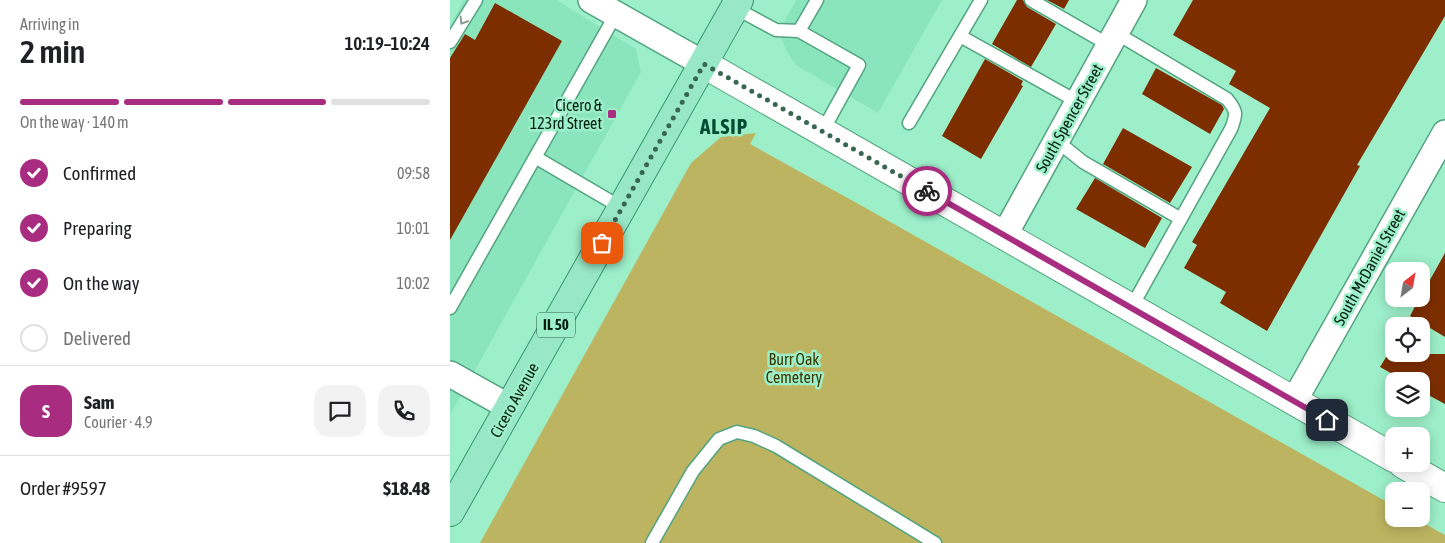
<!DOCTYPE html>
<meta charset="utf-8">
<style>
:root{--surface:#fff;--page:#f2f2f2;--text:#202124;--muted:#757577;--line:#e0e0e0;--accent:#a82d81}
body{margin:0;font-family:"Asap Condensed",sans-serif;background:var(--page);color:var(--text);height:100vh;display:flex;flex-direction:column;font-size:19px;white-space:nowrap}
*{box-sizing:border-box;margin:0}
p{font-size:16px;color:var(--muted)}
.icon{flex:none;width:28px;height:28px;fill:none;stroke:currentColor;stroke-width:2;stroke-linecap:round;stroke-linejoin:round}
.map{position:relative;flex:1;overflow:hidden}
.sheet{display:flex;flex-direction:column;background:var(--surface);width:450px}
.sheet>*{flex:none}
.needle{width:32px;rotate:31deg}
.buttons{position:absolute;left:935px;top:262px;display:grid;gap:10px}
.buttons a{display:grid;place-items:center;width:45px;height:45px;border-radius:10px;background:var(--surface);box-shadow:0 2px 12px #0003;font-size:25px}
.pin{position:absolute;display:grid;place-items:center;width:42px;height:42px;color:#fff;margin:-21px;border-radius:10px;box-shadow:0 2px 8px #0006}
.courier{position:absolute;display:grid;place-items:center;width:50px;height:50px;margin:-25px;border:4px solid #a82d81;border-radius:50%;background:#fff;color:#222;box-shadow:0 1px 6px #0007}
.headline em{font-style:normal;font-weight:600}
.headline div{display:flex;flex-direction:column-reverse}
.headline{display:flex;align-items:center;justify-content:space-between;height:85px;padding:0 20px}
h1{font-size:32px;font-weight:600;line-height:38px}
.bar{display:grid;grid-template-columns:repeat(4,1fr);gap:8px 5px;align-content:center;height:60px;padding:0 20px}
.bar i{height:6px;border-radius:4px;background:var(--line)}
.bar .selected{background:var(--accent)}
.bar p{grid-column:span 4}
.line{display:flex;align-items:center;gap:12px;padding:0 20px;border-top:1px solid var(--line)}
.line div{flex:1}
.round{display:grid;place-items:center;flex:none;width:52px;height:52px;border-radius:15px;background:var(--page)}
ol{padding:0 20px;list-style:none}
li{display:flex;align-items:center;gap:15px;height:55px}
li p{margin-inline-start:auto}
li .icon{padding:5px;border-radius:50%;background:var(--accent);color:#fff;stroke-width:4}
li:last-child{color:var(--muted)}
li i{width:28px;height:28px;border:2px solid var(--line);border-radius:50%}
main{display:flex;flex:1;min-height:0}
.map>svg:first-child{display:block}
.built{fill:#8ae5bc}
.green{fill:#bdb461}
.building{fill:#7d2e00}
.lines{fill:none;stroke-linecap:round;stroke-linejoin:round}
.lane-casing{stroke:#52a380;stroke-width:15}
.street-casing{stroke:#52a380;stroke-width:28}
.secondary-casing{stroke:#52a380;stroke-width:30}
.primary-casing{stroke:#36966f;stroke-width:30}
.lane{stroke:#fff;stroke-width:12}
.street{stroke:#fff;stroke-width:25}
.secondary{stroke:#fff;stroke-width:28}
.primary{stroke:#98e7c7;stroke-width:28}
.oneway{stroke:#8c9993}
.done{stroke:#376651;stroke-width:5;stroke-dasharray:0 9}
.route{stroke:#a82d81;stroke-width:6}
.poi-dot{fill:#a82d81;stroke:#9defc9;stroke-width:2}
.labels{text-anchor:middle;stroke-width:5;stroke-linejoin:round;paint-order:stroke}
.shield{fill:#9defc9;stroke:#2f5c48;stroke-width:1}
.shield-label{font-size:15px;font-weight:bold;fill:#001d10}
.poi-label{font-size:16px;fill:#001d10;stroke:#9defc9;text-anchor:end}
.street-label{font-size:16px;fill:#001d10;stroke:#9defc9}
.park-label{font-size:16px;fill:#3d3700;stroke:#9defc9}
.district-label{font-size:21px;font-weight:bold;letter-spacing:1px;fill:#014a32;stroke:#9defc9}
</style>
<main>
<section class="sheet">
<div class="headline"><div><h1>2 min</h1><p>Arriving in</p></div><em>10:19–10:24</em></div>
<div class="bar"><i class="selected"></i><i class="selected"></i><i class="selected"></i><i></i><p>On the way · 140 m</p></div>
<ol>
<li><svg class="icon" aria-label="check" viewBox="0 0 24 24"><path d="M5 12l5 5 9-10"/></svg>Confirmed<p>09:58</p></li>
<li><svg class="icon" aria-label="check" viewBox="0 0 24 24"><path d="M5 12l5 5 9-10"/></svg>Preparing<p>10:01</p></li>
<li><svg class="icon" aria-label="check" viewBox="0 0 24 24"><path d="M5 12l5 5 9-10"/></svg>On the way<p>10:02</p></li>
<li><i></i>Delivered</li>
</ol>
<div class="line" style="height:90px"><b class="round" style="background:var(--accent);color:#fff">S</b><div><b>Sam</b><p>Courier · 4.9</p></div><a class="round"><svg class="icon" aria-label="chat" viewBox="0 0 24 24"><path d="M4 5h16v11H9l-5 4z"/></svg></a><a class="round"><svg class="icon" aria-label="phone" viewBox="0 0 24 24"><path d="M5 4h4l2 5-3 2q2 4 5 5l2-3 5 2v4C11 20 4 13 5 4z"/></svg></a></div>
<div class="line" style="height:65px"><div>Order #9597</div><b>$18.48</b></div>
</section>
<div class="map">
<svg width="995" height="543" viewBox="0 0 995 543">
<rect width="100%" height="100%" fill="#9defc9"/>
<path class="built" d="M 14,0 L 106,0 L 186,49 L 191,72 L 0,415 L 0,25 Z
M 346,0 L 492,0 L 428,113 L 346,65 L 337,52 L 331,37 L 335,20 Z"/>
<path class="green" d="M 306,133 L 300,144 L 412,206 L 944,506 L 944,519 L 966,519 L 995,535 L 995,543 L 30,543 L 241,163 L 271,137 Z"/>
<path class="building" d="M 567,0 L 573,0 L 577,7 L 606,24 L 581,67 L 542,44 Z
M 597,0 L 619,0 L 614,9 Z
M 743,0 L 995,0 L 995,16 L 907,165 L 910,166 L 817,331 L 770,303 L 776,292 L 734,268 L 747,245 L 742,242 L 820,108 L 779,84 L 786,71 L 723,35 Z
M 45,3 L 112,41 L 0,240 L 0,58 L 15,34 L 25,40 Z
M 535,59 L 573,81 L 571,85 L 573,86 L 531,159 L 492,136 Z
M 706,68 L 772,105 L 774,109 L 760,134 L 692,94 Z
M 673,128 L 742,167 L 720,203 L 653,164 Z
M 645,178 L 712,218 L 695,248 L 626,209 Z
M 995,253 L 995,337 L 960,316 L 969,299 L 971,299 L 971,296 Z
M 938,354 L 995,354 L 995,404 L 971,391 L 971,381 L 955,381 L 930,367 Z"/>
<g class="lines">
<defs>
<path id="lane" d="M 581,0 L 659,45
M 285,8 L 326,30 L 349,31 L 409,65 L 372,132
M 349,31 L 367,0
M 666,33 L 777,99 C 787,111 787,114 781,129 L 681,308
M 510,36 L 628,102
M 0,42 L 26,0
M 459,123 L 531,0
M 607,141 L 633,162 L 731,219
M 85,157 L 172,208
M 0,308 L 166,14
M 202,543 L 243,471 L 269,439 L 287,432 L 304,436 L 326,446 L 485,543"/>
<path id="street" d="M 141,0 L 254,64
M 554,236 L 684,0
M 0,374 L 59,407
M 844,401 L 995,133"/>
<path id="secondary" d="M 254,64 L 944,458
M 953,464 L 995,488"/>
<path id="primary" d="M 0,512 L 289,0"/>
</defs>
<use href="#lane" class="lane-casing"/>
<use href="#street" class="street-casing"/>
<use href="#secondary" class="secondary-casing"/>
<use href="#primary" class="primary-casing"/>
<use href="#lane" class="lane"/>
<use href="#street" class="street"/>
<use href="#secondary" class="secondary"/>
<use href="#primary" class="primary"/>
</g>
<defs><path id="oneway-chevron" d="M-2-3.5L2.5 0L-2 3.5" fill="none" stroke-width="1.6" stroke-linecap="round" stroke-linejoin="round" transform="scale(1.25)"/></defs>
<use class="oneway" href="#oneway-chevron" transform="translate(13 21) rotate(122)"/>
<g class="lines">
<path class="done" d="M 152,243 L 254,64 L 477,191"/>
<path class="route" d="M 477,191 L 877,420"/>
</g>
<rect class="poi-dot" x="157" y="109" width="10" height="10" rx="2.5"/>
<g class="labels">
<rect class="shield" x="87" y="312.5" width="38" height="25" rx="4"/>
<g class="shield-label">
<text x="106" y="330">IL 50</text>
</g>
<g class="poi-label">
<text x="152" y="111">Cicero &amp;<tspan x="152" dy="18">123rd Street</tspan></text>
</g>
<g class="street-label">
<text transform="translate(619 118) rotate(-61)" y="6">South Spencer Street</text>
<text transform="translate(919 267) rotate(-61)" y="6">South McDaniel Street</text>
<text transform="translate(64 400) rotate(-61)" y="6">Cicero Avenue</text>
</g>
<g class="park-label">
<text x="344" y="365">Burr Oak<tspan x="344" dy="18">Cemetery</tspan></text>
</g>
<g class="district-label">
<text x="274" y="134">ALSIP</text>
</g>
</g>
</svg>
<div class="buttons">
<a><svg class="needle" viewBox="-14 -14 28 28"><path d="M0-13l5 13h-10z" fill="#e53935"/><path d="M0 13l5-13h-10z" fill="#757577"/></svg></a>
<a><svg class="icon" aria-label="locate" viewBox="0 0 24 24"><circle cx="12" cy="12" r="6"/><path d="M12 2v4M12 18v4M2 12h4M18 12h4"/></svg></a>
<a><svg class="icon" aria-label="layers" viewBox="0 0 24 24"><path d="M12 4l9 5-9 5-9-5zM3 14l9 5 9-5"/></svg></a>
<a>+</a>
<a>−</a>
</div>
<div class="pin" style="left:152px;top:243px;background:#ea580c"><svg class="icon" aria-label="bag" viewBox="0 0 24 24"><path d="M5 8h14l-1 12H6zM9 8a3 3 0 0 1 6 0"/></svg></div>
<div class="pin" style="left:877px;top:420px;background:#1f2937"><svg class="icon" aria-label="home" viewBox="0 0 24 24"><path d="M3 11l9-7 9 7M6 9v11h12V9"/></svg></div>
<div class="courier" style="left:477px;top:191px"><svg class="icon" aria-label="bike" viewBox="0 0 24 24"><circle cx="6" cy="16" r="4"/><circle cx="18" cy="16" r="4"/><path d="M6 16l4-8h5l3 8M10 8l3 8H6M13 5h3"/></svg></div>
</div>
</main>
